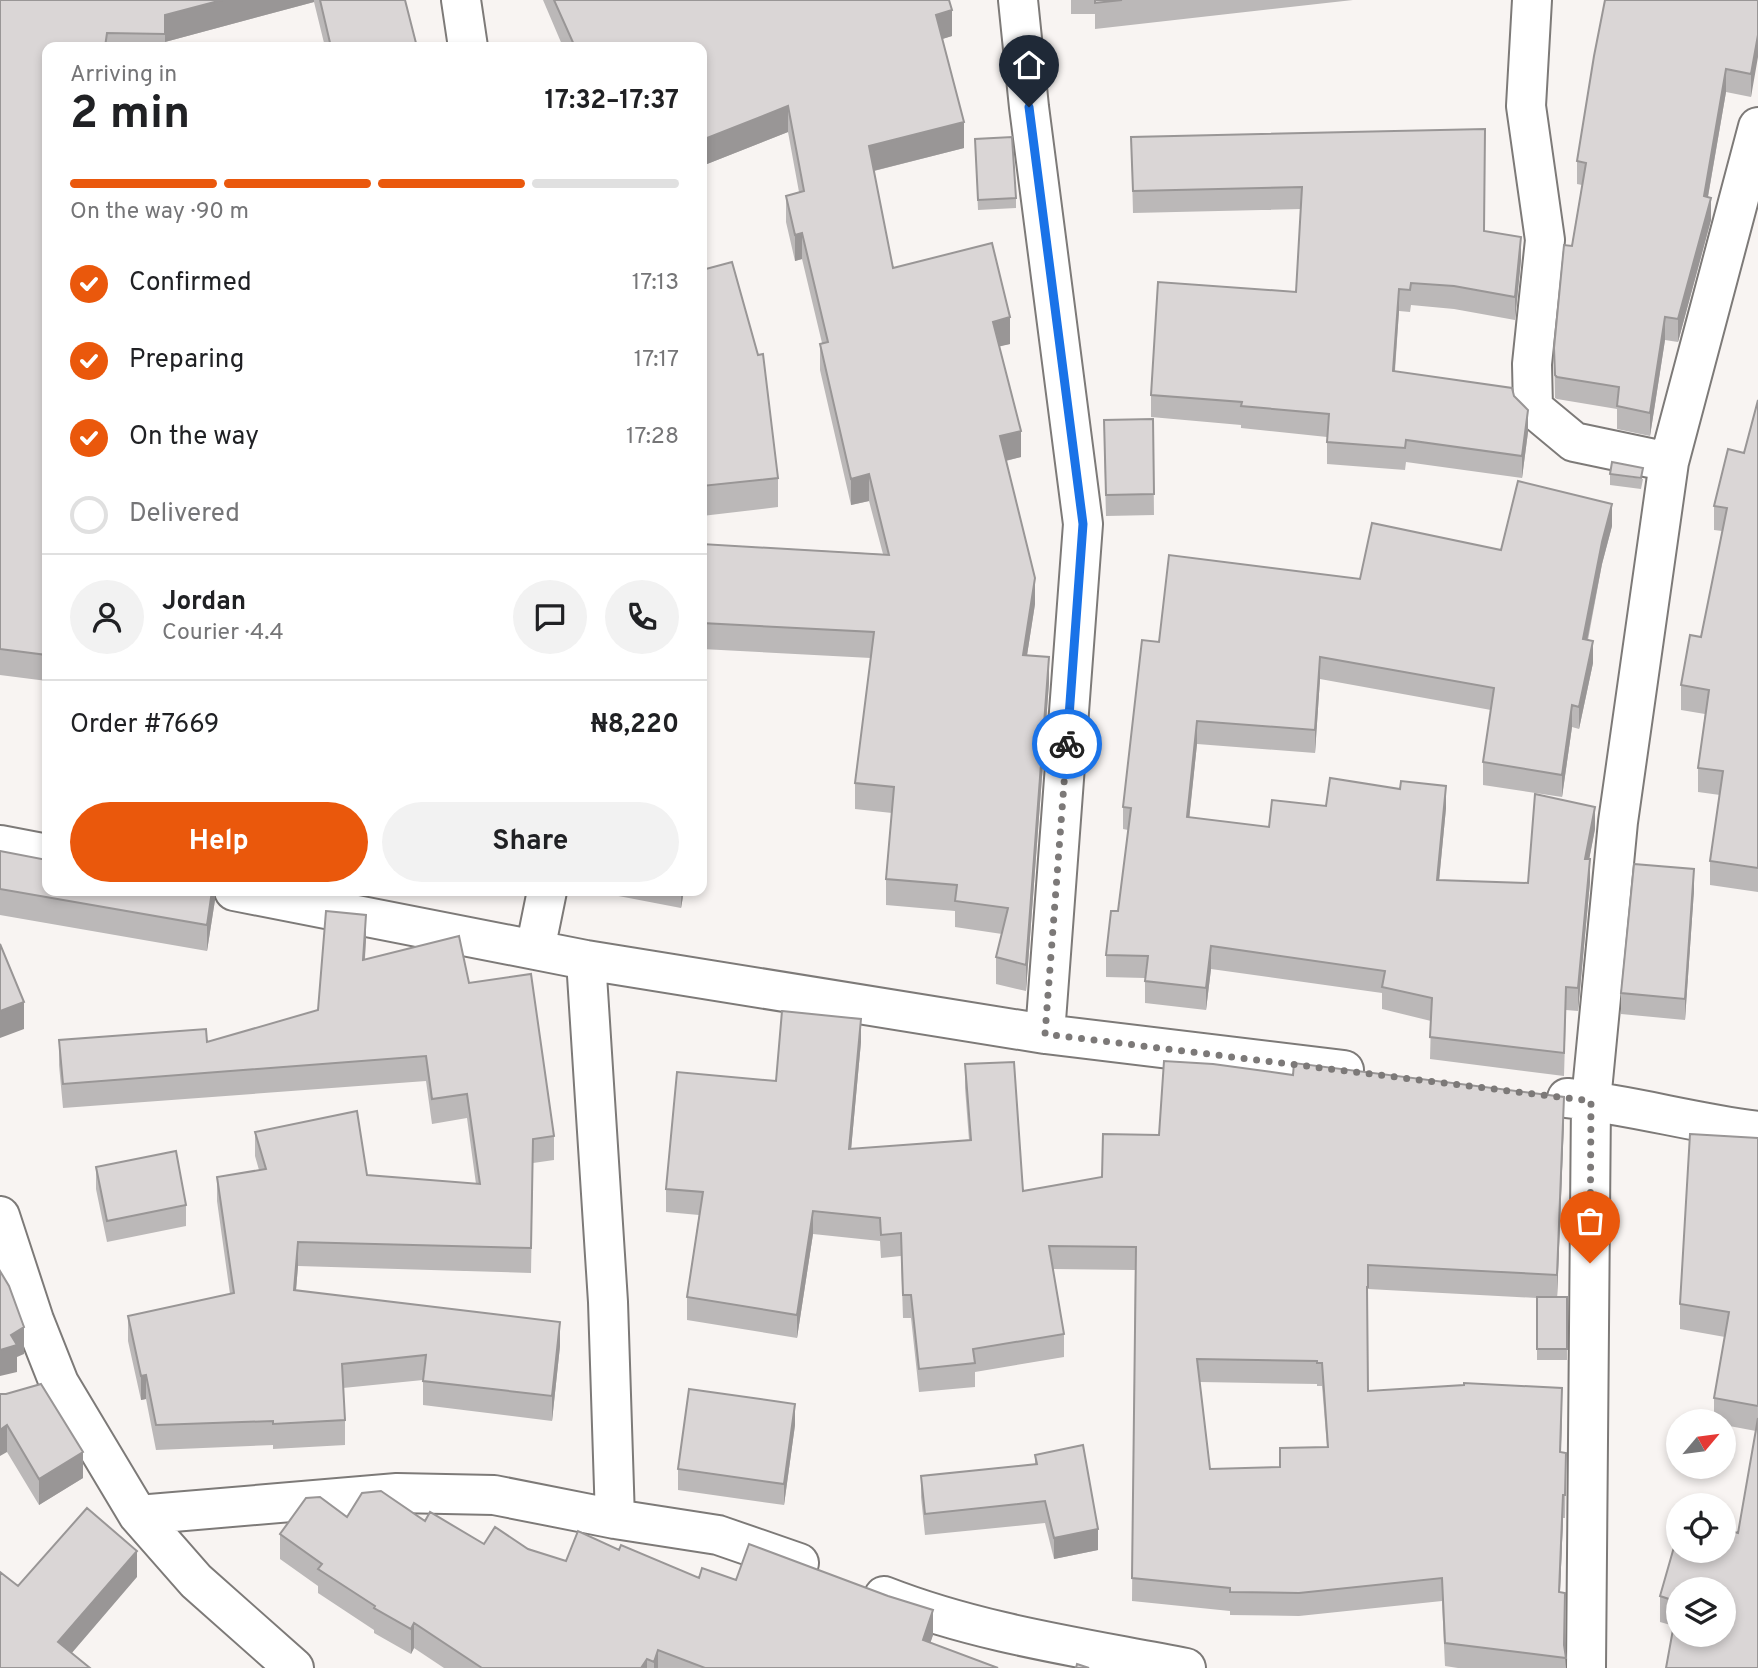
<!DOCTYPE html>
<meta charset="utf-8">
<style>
:root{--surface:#fff;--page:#f2f2f2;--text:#202124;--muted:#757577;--line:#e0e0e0;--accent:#ea580c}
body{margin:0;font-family:Overpass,sans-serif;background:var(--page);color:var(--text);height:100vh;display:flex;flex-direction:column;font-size:26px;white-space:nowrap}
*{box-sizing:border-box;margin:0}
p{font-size:23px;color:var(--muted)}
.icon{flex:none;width:38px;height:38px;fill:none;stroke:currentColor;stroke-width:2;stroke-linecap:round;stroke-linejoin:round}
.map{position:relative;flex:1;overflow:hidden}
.drawer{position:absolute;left:42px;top:42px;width:665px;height:854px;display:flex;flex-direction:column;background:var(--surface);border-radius:14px;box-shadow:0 4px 10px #0003}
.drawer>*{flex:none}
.needle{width:46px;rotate:61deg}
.controls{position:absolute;left:1666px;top:1409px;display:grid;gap:14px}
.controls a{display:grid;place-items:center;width:70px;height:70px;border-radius:50%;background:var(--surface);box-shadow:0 4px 10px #0003;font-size:35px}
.pin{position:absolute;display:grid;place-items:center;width:60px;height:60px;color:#fff;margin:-72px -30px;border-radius:50% 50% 50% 0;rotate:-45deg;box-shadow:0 0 7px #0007}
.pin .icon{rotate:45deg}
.courier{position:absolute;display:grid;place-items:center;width:70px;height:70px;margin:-35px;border:5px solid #1a73e8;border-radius:50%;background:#fff;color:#222;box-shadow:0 2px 9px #0007}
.overview em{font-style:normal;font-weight:700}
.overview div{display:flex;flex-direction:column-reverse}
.overview{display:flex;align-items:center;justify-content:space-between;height:119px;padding:0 28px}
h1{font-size:46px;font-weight:700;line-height:52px}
.bar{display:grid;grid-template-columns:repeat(4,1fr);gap:10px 7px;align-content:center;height:84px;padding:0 28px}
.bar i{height:9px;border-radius:5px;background:var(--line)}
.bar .on{background:var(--accent)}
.bar p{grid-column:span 4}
.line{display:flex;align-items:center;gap:18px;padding:0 28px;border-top:2px solid var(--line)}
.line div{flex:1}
.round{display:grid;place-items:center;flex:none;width:74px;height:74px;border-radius:37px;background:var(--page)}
ol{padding:0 28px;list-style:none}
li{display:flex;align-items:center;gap:21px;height:77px}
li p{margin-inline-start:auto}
li .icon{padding:7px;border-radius:50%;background:var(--accent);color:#fff;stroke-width:4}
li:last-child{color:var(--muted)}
li i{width:38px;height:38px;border:4px solid var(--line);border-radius:50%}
.action{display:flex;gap:14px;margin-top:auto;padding:14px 28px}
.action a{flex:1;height:80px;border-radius:42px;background:var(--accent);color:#fff;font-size:28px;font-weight:700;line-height:80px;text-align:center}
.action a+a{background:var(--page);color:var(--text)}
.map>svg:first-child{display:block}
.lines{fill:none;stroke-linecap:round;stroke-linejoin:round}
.street-casing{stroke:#7d7a78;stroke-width:42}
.street{stroke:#fff;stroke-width:38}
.wall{fill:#bbb8b8;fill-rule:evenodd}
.shaded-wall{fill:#999696}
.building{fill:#dad6d6;stroke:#999696;stroke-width:2;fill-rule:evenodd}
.done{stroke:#7c7978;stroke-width:7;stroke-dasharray:0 12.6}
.route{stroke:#1a73e8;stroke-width:9}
</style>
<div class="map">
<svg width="1758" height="1668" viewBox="0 0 1758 1668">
<rect width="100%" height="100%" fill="#f8f4f2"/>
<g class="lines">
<defs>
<path id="street" d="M 461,0 L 468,47
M 1018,0 L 1029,107 L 1083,524 L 1045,1034
M 1532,0 L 1526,106 L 1545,240 L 1532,364 L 1533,408 L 1574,442 L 1669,462
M 0,845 L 47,854
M 234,891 L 586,960 L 1045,1034 L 1344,1070
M 535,950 L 547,891
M 586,960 L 608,1302 L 615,1519
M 1567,1098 C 1631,1105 1694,1123 1758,1131
M 0,1216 L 34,1320 L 59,1383 L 138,1515 L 196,1581 L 294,1668
M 138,1515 L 397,1493 L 494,1495 L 615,1519 L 718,1535 L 799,1563
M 884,1596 C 981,1634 1085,1648 1186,1668
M 1586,1668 L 1591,1101 L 1618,822 L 1669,462 L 1758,127"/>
</defs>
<use href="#street" class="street-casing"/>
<use href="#street" class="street"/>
</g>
<path class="wall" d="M 0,0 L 405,0 L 417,47 L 325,47 L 314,2 L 165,42 L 165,47 L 47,47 L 47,681 L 0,675 Z
M 543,0 L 949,0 L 952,36 L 942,39 L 964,148 L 874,171 L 893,268 L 1010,344 L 999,346 L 1021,457 L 1006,461 L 1035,604 L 1027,655 L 1049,683 L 1026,991 L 996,984 L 996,957 L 1002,934 L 955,927 L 955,911 L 886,905 L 886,879 L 892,813 L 855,809 L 855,783 L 871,658 L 702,649 L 702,544 L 883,554 L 869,501 L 851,505 L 820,370 L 820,344 L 822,343 L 802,259 L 795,261 L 786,222 L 786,196 L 799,192 L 788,132 L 702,166 L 702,47 L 563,47 Z
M 1071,0 L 1353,0 L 1095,29 L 1095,14 L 1071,14 Z
M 1758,0 L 1751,97 L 1726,92 L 1708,197 L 1711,220 L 1678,342 L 1665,340 L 1650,436 L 1617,429 L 1617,409 L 1557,399 L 1555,398 L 1554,348 L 1582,185 L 1577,184 L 1577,161 Z
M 1131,137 L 1484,231 L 1521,260 L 1515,320 L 1454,309 L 1411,305 L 1410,312 L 1399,311 L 1395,371 L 1514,396 L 1528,432 L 1522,478 L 1406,462 L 1405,470 L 1327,464 L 1327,437 L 1241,428 L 1241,425 L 1151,417 L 1151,395 L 1296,292 L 1301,209 L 1133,213 Z
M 975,139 L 1016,198 L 1016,208 L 978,210 Z
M 702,270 L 778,478 L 778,507 L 702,516 Z
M 1758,400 L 1758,892 L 1710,885 L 1710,861 L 1720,795 L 1698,792 L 1698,768 L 1705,714 L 1681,710 L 1681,685 L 1701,637 L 1722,531 L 1714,530 L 1714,506 L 1744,453 Z
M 1153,419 L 1154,515 L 1106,516 L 1104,442 Z
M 1610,474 L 1643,479 L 1641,489 L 1610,485 Z
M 1612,526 L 1602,564 L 1588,640 L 1593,663 L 1579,729 L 1572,727 L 1562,797 L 1483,785 L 1483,762 L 1491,710 L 1320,679 L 1315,753 L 1197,744 L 1189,818 L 1269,827 L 1326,806 L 1446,808 L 1439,880 L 1528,883 L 1595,829 L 1589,859 L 1590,882 L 1578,1011 L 1566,1010 L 1564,1076 L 1430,1059 L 1431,1021 L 1382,1009 L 1382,993 L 1211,969 L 1206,1010 L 1145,1003 L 1145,978 L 1106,977 L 1106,955 L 1118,911 L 1128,830 L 1123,829 L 1123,807 L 1159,642 L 1360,579 Z
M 0,851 L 215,891 L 215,900 L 207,951 L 0,915 Z
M 1694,890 L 1685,1020 L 1621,1014 L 1621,993 Z
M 608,891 L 684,891 L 681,908 L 608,894 Z
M 366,939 L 365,959 L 469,983 L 554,1136 L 554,1160 L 533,1163 L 531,1273 L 298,1266 L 296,1290 L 560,1346 L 552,1421 L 423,1405 L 423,1380 L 343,1388 L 345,1420 L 345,1445 L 273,1449 L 273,1445 L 156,1450 L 146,1399 L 141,1400 L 128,1341 L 128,1316 L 230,1294 L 217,1201 L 217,1177 L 259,1170 L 255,1156 L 255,1132 L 367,1175 L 476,1184 L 467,1118 L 432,1124 L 426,1081 L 63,1108 L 59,1065 L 59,1040 L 207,1042 L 318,1010 Z
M 861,1042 L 851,1149 L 969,1140 L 965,1088 L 965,1064 L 1023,1191 L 1102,1177 L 1159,1135 L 1564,1120 L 1557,1297 L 1567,1297 L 1567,1360 L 1537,1360 L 1537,1298 L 1368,1289 L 1368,1310 L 1367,1310 L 1368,1391 L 1562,1411 L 1561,1453 L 1566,1453 L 1565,1518 L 1563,1518 L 1560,1592 L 1566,1668 L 1458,1668 L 1445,1666 L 1442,1601 L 1299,1616 L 1230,1615 L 1230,1611 L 1132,1601 L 1135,1270 L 1053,1269 L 1064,1334 L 1064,1357 L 975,1372 L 975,1387 L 919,1392 L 911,1318 L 903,1318 L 901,1256 L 881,1258 L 880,1241 L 813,1234 L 797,1338 L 687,1320 L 687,1297 L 699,1215 L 666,1212 L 666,1189 L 776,1081 ZM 1200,1382 L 1317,1384 L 1317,1386 L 1322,1386 L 1327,1447 L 1280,1467 L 1210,1469 Z
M 1758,1138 L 1758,1668 L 1674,1626 L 1660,1622 L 1660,1596 L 1678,1550 L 1738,1533 L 1756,1431 L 1724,1425 L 1724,1421 L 1714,1421 L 1714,1398 L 1725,1337 L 1680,1329 L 1680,1304 Z
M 96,1167 L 186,1205 L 186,1226 L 107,1242 L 96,1189 Z
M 0,1394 L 83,1478 L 39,1505 L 7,1452 Z
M 795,1425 L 784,1505 L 678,1490 L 678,1469 Z
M 1035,1455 L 1098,1550 L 1054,1559 L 1045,1523 L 925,1535 L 921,1497 L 921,1476 L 1035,1464 Z
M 347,1517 L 425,1521 L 484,1544 L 528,1549 L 566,1561 L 619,1550 L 699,1578 L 736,1580 L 933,1635 L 930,1643 L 998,1668 L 444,1668 L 414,1648 L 411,1654 L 374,1633 L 374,1630 L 318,1593 L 318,1586 L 280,1559 L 280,1534 Z"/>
<path class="shaded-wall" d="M 222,0 L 314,0 L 314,2 L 165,42 L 165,47 L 165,15 Z
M 952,10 L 952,36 L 936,41 L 936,15 Z
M 1758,35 L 1758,57 L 1751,97 L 1751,74 Z
M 1726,69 L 1726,92 L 1704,219 L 1704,196 Z
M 788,106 L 788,132 L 702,166 L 702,140 Z
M 964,122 L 964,148 L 869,172 L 869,146 Z
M 1711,198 L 1711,220 L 1678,342 L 1678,319 Z
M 802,233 L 802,259 L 795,261 L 795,235 Z
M 1521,237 L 1521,260 L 1515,320 L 1515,297 Z
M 1399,289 L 1399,311 L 1393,393 L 1393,371 Z
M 1010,317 L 1010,344 L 993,348 L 993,322 Z
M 1665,317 L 1665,340 L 1650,436 L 1650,413 Z
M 1528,410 L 1528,432 L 1522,478 L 1522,456 Z
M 1021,431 L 1021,457 L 1000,462 L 1000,436 Z
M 869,474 L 869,501 L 851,505 L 851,479 Z
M 1612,504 L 1612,526 L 1602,564 L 1583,661 L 1583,639 L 1602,542 Z
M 1035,578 L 1035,604 L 1023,681 L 1023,655 Z
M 1593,641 L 1593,663 L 1579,729 L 1579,707 Z
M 1049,657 L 1049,683 L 1026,991 L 1026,965 Z
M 1320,657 L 1320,679 L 1315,753 L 1315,730 Z
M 1572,705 L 1572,727 L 1562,797 L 1562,775 Z
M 1197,721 L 1197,744 L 1187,840 L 1187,817 Z
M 1446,786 L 1446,808 L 1437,902 L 1437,880 Z
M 1595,807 L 1595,829 L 1585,881 L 1585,859 Z
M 1590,859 L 1590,882 L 1578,1011 L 1578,988 Z
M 1694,869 L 1694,890 L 1685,1020 L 1685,999 Z
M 212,891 L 215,891 L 215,900 L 207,951 L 207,925 Z
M 681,891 L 684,891 L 681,908 Z
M 366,915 L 366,939 L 363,984 L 363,960 Z
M 1211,946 L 1211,969 L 1206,1010 L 1206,988 Z
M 24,1002 L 24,1029 L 0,1038 L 0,1011 Z
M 861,1019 L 861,1042 L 849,1172 L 849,1149 Z
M 1564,1097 L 1564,1120 L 1557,1299 L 1557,1275 Z
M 813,1211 L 813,1234 L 797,1338 L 797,1315 Z
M 298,1242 L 298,1266 L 294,1314 L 294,1290 Z
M 560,1322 L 560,1346 L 552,1421 L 552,1396 Z
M 24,1327 L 24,1354 L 17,1357 L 17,1372 L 0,1376 L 0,1350 L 11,1335 Z
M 146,1375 L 146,1399 L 141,1400 L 141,1376 Z
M 1562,1388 L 1562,1411 L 1560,1476 L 1560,1452 Z
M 795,1404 L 795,1425 L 784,1505 L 784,1484 Z
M 7,1425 L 7,1452 L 0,1456 L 0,1430 Z
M 83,1452 L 83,1478 L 39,1505 L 39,1479 Z
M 1563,1495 L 1563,1518 L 1559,1615 L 1559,1592 Z
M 1098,1529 L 1098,1550 L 1054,1559 L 1054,1538 Z
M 137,1551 L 137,1577 L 59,1668 L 58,1642 Z
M 933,1610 L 933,1635 L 923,1665 L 923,1640 Z
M 414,1623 L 414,1648 L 411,1654 L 411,1629 Z
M 658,1650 L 658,1668 L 654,1668 L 654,1662 Z
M 647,1659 L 647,1668 L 641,1668 Z"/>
<path class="building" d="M 0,0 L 222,0 L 165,15 L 165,34 L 107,33 L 105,47 L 47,47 L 47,655 L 0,649 Z
M 320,0 L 405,0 L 417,47 L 331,47 Z
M 554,0 L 949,0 L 952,10 L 936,15 L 964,122 L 869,146 L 893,268 L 992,243 L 1010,317 L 993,322 L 1021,431 L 1000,436 L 1035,578 L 1023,655 L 1049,657 L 1026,965 L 996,957 L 1008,908 L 955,901 L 957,885 L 886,879 L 894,787 L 855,783 L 874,632 L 702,623 L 702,544 L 889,555 L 869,474 L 851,479 L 820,344 L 828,342 L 802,233 L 795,235 L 786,196 L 804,191 L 788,106 L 702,140 L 702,47 L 575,47 Z
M 1095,0 L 1122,0 L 1095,3 Z
M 1605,0 L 1758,0 L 1758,35 L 1751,74 L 1726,69 L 1704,196 L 1711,198 L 1678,319 L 1665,317 L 1650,413 L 1617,406 L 1619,387 L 1557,377 L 1555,375 L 1554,348 L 1564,245 L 1572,246 L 1586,163 L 1577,161 L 1594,56 Z
M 1485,129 L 1484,231 L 1521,237 L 1515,297 L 1454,286 L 1411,283 L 1410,290 L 1399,289 L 1393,371 L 1512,388 L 1514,396 L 1528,410 L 1522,456 L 1406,440 L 1405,448 L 1327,442 L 1329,414 L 1241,406 L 1242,402 L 1151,395 L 1158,282 L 1296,292 L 1302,187 L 1133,191 L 1131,137 Z
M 1012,137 L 1016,198 L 978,200 L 975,139 Z
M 732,262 L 758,355 L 763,354 L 778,478 L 702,486 L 702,270 Z
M 1758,400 L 1758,868 L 1710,861 L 1723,771 L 1698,768 L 1709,690 L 1681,685 L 1690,635 L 1701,637 L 1727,508 L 1714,506 L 1728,449 L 1744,453 Z
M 1153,419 L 1154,494 L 1106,495 L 1104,420 Z
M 1612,462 L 1643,468 L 1641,478 L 1610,474 Z
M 1518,481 L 1612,504 L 1602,542 L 1583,639 L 1593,641 L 1579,707 L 1572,705 L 1562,775 L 1483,762 L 1494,688 L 1320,657 L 1315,730 L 1197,721 L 1187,817 L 1269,827 L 1272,800 L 1326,806 L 1330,778 L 1400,789 L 1401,781 L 1446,786 L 1437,880 L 1528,883 L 1535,794 L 1595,807 L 1585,859 L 1590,859 L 1578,988 L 1566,987 L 1564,1053 L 1430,1037 L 1432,998 L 1382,987 L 1385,971 L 1211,946 L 1206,988 L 1145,981 L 1148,956 L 1106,955 L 1111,911 L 1118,911 L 1131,808 L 1123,807 L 1142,640 L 1159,642 L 1169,555 L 1360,579 L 1372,523 L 1501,550 Z
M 0,851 L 47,860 L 47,891 L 212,891 L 207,925 L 0,889 Z
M 1634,864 L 1694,869 L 1685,999 L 1621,993 Z
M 326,911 L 366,915 L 363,960 L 459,936 L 469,983 L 531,974 L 554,1136 L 533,1139 L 531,1248 L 298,1242 L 294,1290 L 560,1322 L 552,1396 L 423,1381 L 426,1355 L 342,1364 L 345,1420 L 273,1424 L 273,1421 L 156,1425 L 146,1375 L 141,1376 L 128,1316 L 234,1293 L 217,1177 L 266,1169 L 255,1132 L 357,1111 L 367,1175 L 480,1184 L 467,1094 L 432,1099 L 426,1056 L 63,1084 L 59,1040 L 206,1029 L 207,1042 L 318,1010 Z
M 0,944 L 24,1002 L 0,1011 Z
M 782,1011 L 861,1019 L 849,1149 L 971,1140 L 965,1064 L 1014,1062 L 1023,1191 L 1102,1177 L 1103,1134 L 1159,1135 L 1164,1061 L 1213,1064 L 1293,1075 L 1294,1063 L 1564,1097 L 1557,1275 L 1368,1265 L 1368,1287 L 1367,1287 L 1368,1391 L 1464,1385 L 1464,1383 L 1562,1388 L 1560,1452 L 1566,1453 L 1565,1495 L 1563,1495 L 1559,1592 L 1565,1593 L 1564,1645 L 1566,1658 L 1445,1643 L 1442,1578 L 1299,1593 L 1230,1592 L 1230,1588 L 1132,1578 L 1136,1247 L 1049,1246 L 1064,1334 L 973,1349 L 975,1363 L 919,1369 L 911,1295 L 903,1295 L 901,1233 L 881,1235 L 880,1218 L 813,1211 L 797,1315 L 687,1297 L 703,1192 L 666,1189 L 677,1072 L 776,1081 ZM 1197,1359 L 1317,1361 L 1317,1363 L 1322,1363 L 1328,1447 L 1280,1448 L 1280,1467 L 1210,1469 Z
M 1690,1134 L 1758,1138 L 1758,1406 L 1714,1398 L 1729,1312 L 1680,1304 Z
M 176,1151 L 186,1205 L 107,1221 L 96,1167 Z
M 0,1271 L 9,1286 L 24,1327 L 11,1335 L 17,1345 L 0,1350 Z
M 1537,1297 L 1567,1297 L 1567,1349 L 1537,1349 Z
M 41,1384 L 83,1452 L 39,1479 L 7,1425 L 0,1430 L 0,1394 L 6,1394 Z
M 689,1389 L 795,1404 L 784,1484 L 678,1469 Z
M 1758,1418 L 1758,1668 L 1666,1668 L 1678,1602 L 1678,1634 L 1724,1634 L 1724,1589 L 1678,1589 L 1678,1602 L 1660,1596 L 1678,1533 L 1678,1550 L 1724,1550 L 1724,1529 L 1738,1533 Z
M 1083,1445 L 1098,1529 L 1054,1538 L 1045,1501 L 925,1514 L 921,1476 L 1037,1464 L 1035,1455 Z
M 381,1491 L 425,1521 L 430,1512 L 484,1544 L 495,1527 L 528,1549 L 566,1561 L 578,1531 L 619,1550 L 621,1545 L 699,1578 L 702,1568 L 736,1580 L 749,1544 L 888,1596 L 933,1610 L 923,1640 L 998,1668 L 705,1668 L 658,1650 L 654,1662 L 647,1659 L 641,1668 L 482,1668 L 414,1623 L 411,1629 L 374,1608 L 375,1606 L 318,1569 L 322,1564 L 280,1534 L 306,1498 L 320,1497 L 347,1517 L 362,1493 Z
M 87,1508 L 137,1551 L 58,1642 L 90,1668 L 0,1668 L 0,1572 L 18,1586 Z
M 1077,1664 L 1089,1668 L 1076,1668 Z"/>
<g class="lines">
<path class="done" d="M 1067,744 L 1045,1034 L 1591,1101 L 1590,1263"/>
<path class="route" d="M 1029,107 L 1083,524 L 1067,744"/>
</g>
</svg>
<div class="controls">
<a><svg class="needle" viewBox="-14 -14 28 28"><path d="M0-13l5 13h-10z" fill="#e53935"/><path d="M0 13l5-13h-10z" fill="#757577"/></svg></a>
<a><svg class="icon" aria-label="locate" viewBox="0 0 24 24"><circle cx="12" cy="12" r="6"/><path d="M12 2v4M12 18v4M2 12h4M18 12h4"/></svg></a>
<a><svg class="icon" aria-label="layers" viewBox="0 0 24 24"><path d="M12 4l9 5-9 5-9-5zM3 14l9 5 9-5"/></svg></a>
</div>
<div class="pin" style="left:1590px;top:1263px;background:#ea580c"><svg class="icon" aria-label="bag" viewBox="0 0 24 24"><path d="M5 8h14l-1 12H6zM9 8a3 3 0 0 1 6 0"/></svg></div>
<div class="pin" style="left:1029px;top:107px;background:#1f2937"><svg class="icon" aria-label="home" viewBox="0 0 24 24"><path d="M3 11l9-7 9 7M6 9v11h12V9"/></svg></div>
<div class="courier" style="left:1067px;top:744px"><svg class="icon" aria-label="bike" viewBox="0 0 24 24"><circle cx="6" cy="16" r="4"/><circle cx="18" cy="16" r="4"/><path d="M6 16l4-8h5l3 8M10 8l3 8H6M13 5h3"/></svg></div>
<section class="drawer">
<div class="overview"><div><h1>2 min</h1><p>Arriving in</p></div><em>17:32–17:37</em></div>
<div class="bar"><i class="on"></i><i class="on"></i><i class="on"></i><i></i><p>On the way · 90 m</p></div>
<ol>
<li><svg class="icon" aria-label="check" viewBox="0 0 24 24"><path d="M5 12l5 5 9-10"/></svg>Confirmed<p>17:13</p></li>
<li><svg class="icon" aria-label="check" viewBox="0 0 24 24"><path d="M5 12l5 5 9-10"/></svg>Preparing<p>17:17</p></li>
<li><svg class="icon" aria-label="check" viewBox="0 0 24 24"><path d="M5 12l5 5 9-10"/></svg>On the way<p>17:28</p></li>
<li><i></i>Delivered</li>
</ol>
<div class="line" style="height:126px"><a class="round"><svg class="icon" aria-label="person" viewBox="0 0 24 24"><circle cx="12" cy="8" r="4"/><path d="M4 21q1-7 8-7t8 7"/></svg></a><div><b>Jordan</b><p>Courier · 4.4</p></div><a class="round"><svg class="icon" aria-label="chat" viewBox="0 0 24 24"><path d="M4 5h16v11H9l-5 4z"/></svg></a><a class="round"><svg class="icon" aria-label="phone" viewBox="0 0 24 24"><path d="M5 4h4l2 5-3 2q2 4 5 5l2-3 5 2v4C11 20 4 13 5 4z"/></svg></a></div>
<div class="line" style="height:91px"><div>Order #7669</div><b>₦8,220</b></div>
<div class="action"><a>Help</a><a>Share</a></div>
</section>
</div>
